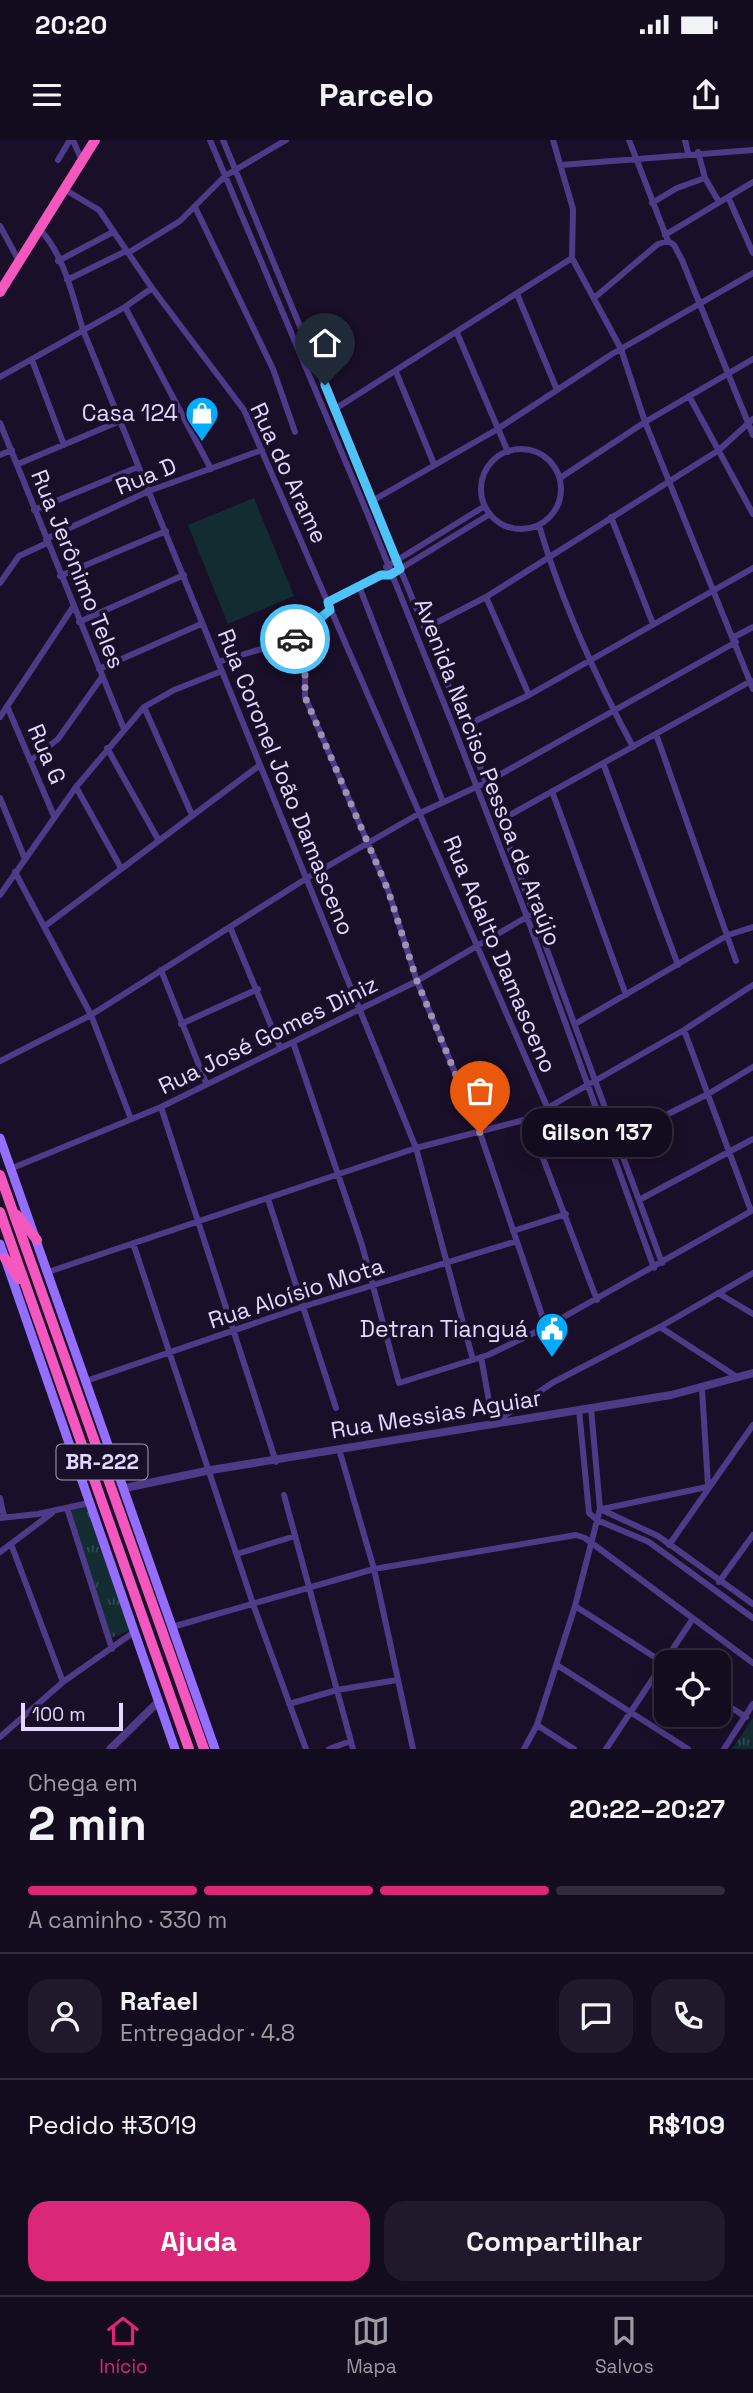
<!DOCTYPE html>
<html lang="pt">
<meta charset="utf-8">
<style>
:root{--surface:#130b1e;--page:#20192b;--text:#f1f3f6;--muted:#9d9ba4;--line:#322b3c;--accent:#db2777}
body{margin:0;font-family:"Space Grotesk",sans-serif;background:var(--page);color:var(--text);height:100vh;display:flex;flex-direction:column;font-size:26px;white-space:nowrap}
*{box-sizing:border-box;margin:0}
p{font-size:23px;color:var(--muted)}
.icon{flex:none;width:38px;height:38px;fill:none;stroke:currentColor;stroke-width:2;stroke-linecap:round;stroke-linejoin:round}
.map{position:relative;height:1609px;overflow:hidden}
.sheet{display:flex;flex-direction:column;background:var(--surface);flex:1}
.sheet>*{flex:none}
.fabs{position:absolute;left:654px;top:1510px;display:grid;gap:14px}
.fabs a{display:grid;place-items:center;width:77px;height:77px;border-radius:14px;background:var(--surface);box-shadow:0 4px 18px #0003,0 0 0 2px var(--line);font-size:35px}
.scale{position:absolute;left:21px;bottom:18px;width:102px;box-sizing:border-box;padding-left:7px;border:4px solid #e5d7ff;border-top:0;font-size:19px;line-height:24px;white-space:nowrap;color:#e5d7ff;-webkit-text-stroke:5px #190f28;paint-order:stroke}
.pin{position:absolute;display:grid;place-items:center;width:60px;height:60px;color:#fff;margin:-72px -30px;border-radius:50% 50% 50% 0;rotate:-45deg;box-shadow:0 0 7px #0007}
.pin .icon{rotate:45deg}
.courier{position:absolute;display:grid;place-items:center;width:70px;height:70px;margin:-35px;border:5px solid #4fc3f7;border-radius:50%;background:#fff;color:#222;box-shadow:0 2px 9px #0007}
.bubble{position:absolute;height:49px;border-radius:21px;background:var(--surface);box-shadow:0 4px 18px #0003,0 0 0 2px var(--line);font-size:23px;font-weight:700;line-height:49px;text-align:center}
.headline em{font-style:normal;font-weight:700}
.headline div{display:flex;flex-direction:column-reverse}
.headline{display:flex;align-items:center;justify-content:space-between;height:119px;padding:0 28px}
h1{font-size:46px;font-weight:700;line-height:52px}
.bar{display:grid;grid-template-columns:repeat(4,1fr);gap:10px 7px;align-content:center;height:84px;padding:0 28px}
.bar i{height:9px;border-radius:5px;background:var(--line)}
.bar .active{background:var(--accent)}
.bar p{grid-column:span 4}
.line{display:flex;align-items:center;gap:18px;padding:0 28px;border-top:2px solid var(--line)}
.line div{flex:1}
.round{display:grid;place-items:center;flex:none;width:74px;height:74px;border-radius:21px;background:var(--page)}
.action{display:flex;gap:14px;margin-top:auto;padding:14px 28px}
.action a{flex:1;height:80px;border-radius:21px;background:var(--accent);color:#fff;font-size:28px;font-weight:700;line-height:80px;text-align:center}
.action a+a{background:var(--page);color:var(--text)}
.status{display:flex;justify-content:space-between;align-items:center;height:49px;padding:0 35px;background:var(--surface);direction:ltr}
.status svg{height:19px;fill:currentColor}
header{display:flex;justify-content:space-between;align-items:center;height:91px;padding:0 28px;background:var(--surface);font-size:32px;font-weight:700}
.tab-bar{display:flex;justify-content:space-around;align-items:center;height:98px;border-top:2px solid var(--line);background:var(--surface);font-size:19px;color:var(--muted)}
.tab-bar a{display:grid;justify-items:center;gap:4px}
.tab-bar .active{color:var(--accent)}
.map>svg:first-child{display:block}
.grass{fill:url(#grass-tufts)}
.pitch{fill:#122c32}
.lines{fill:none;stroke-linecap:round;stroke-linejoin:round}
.minor{stroke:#4f3a88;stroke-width:6}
.tertiary{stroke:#4f3a88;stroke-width:8}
.secondary{stroke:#936eff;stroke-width:9}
.trunk{stroke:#f458be;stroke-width:10}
.done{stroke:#9e91b4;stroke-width:7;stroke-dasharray:0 12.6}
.route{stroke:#4fc3f7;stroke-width:9}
.labels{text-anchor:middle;stroke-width:7;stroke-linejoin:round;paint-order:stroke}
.shield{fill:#190f28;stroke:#a89bbe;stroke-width:2}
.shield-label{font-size:21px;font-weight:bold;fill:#e5d7ff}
.poi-label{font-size:23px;fill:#e5d7ff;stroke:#190f28;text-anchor:end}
.street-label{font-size:23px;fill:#e5d7ff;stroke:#190f28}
</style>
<div class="status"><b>20:20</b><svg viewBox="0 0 49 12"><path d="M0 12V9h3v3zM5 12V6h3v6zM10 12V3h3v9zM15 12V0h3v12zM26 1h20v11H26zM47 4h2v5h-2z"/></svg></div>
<header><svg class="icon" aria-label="menu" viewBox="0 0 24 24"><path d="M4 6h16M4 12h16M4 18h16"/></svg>Parcelo<svg class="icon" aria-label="share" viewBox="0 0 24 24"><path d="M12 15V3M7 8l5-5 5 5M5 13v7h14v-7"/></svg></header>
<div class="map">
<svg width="753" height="1609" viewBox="0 0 753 1609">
<defs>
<pattern id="grass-tufts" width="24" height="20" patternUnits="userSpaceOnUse" patternTransform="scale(1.75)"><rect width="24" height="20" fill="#122c32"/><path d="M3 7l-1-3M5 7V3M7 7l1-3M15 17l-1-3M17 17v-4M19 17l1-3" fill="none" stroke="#344a51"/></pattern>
</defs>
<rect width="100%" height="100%" fill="#190f28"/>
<path class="grass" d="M 87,1366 L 130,1490 L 111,1498 L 69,1370 Z
M 753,1578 L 753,1609 L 732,1609 Z"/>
<path class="pitch" d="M 254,358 L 294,456 L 228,484 L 188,385 Z"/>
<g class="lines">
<path class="minor" d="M 73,0 L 82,21
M 210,0 L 368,375 L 454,588 L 527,777 L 654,1128
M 223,0 L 465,586 L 662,1123
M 553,0 L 573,69 L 572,118 L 621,209 L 645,282 L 753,549
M 629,0 L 668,101 L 674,105 L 682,120 L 753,295
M 685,0 L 688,13
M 698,12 L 705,38 L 719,62
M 58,20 L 70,0
M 561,25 L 753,10
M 64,49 L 99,70 L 152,148 L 244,270 L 548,969
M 728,57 L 753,113
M 652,63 L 677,48 L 705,38
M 195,67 L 273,229 L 295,292
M 0,86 L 19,121
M 39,89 C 64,113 73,158 83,190 L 416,1008 L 473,1220
M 665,95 L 753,42
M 128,113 L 180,81 L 225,36 L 286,0
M 58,121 L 113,92
M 67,140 L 126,111
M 517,154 L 557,250
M 594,158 L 658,104 L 668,101
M 125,167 L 211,329
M 457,193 L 508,312
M 32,220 L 64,305
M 396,232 L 434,324
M 0,237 L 125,167 L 152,148
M 689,256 L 753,374
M 335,269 L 572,118
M 0,283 L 124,589
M481 349a40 40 0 1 1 80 0a40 40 0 1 1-80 0Z
M 0,315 L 12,310
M 18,324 L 120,281
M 560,338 L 645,282 L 753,219
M 372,361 L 496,290 L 612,214 L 753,133
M 34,370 L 138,327
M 611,377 L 653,484
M 539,385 C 560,458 597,540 633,607
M 46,399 L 149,351 L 262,310
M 386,427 L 485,366
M 60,436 L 166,391
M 0,443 L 19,416 L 47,403
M 359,446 L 443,662
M 486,457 L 529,555
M 328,462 L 381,435 L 390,435 L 490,374
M 79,482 L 184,435
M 426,488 L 486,457 L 719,310 L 753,279
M 734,497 L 753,487
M 295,499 L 305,526 L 305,557 L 388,750 L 417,841 L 480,993 L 546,1187
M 218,522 L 295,499 L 330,470
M 99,529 L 201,484
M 7,566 L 54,676
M 144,567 L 192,675
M 0,577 L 73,467
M 465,586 L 529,555 L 753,428
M 656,594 L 736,821
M 107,608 L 159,701
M 30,621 L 58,599 L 102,537
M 603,623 L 678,825
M 76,647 L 121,728
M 552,651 L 626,855
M 0,658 L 25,719
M 499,681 L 751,541
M 15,732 L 91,875 L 131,979
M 0,755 L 76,647 L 144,567 L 174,550 L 222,531
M 45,786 L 260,625
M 230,787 L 280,907
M 161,830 L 206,943
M 181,884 L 258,849
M 575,884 L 728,795 L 753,787
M 684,890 L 751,1071
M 293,902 L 362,1105 L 399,1243 L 488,1215 L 546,1187 L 753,1070
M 0,921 L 91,875 L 307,738 L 420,673 L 485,643 L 736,502
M 161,967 L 276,1322
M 528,979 L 597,1160
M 616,1000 L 708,954 L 753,927
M 10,1029 L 161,967 L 417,841 L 530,775
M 268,1059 L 336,1268
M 639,1060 L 753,999
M 513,1091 L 566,1074
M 133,1103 L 253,1464 L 306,1609
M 48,1132 L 416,1008 L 528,979 L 684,890 L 753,845
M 718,1153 L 753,1174
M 660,1187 L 737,1237
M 481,1217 L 493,1283
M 86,1241 L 302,1167 L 517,1101
M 702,1249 L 708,1345
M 579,1270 L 589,1373 L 597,1380 L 649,1402 L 753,1478
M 494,1283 L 552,1243 L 660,1187 L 753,1133
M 339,1309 L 374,1429 L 413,1609
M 284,1355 L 353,1609
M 0,1358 L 4,1377
M 67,1368 L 112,1509
M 600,1369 L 658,1396 L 753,1464
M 602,1369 L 707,1347
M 0,1378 L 38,1374 L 89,1363
M 11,1404 L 63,1542
M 669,1405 L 753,1285
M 0,1412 L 52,1373
M 237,1414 L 295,1396
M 719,1442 L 753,1395
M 575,1466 L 667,1525
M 172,1487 L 374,1429 L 576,1395 L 585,1398 L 753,1523
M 557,1525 L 688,1609
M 719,1560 L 746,1577
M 289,1564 L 337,1550 L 397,1540
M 537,1585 L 574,1609
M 0,1597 L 63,1542 L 134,1492
M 329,1609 L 351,1601
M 524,1609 L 537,1585 L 575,1466 L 600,1369 L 591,1268
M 606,1609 L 692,1480
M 724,1609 L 753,1564"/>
<path class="tertiary" d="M 125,1348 L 211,1330 L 671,1255 L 753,1233
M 110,1609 L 158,1562"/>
<path class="secondary" d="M 0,998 L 215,1609
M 0,1104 L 175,1609"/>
<path class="trunk" d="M 0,152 L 95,0
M 0,1035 L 204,1609
M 0,1072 L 189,1609
M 17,1075 L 37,1100
M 5,1118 L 19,1139"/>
</g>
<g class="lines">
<path class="done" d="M 295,499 L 305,526 L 305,557 L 388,750 L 417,841 L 480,993"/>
<path class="route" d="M 295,499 L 330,470 L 328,462 L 381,435 L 390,435 L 400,429 L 325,245"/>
</g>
<defs>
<symbol id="shop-pin" viewBox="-11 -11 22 30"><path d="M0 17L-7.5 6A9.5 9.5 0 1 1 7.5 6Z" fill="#03abff" stroke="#190f28"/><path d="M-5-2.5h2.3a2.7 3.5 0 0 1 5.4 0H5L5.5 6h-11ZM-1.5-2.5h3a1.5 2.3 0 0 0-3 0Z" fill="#fff"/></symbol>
<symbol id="civic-pin" viewBox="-11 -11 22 30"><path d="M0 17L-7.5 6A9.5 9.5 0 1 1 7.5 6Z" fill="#03abff" stroke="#190f28"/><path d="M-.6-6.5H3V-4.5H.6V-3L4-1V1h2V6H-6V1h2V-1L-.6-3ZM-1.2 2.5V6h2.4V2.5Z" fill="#fff"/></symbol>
</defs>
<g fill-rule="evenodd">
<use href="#shop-pin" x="183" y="254" width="38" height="52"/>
<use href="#civic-pin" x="533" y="1170" width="38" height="52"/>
</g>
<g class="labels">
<rect class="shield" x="56.5" y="1304.5" width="91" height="35" rx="5"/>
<g class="shield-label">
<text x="102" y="1329">BR-222</text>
</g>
<g class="poi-label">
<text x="178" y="281">Casa 124</text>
<text x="528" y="1197">Detran Tianguá</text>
</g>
<g class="street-label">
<text transform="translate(289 333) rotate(65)" y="8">Rua do Arame</text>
<text transform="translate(146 336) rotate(-22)" y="8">Rua D</text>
<text transform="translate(78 429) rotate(68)" y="8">Rua Jerônimo Teles</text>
<text transform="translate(47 614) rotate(67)" y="8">Rua G</text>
<text transform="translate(488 632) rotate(69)" y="8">Avenida Narciso Pessoa de Araújo</text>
<text transform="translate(286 642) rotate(68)" y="8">Rua Coronel João Damasceno</text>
<text transform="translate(500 814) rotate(67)" y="8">Rua Adalto Damasceno</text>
<text transform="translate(268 895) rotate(-26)" y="8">Rua José Gomes Diniz</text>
<text transform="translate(296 1153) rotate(-18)" y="8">Rua Aloísio Mota</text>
<text transform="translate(436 1274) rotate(-9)" y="8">Rua Messias Aguiar</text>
</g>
</g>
</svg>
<div class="fabs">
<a><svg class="icon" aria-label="locate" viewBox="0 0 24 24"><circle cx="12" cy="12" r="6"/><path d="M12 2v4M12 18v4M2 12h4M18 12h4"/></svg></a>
</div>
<div class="scale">100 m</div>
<div class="pin" style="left:480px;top:993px;background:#ea580c"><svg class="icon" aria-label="bag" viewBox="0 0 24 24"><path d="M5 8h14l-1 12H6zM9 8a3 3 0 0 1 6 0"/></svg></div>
<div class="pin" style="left:325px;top:245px;background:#1f2937"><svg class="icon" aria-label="home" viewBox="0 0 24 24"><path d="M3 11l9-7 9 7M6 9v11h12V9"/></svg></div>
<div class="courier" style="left:295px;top:499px"><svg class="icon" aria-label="car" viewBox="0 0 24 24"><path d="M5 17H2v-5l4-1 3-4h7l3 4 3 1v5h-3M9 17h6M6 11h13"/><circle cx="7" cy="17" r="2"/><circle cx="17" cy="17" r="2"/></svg></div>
<div class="bubble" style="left:522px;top:968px;width:150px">Gilson 137</div>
</div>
<section class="sheet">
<div class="headline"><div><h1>2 min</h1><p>Chega em</p></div><em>20:22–20:27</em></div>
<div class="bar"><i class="active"></i><i class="active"></i><i class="active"></i><i></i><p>A caminho · 330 m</p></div>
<div class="line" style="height:126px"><a class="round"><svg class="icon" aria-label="person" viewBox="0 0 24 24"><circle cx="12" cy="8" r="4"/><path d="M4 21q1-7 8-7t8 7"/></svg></a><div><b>Rafael</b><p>Entregador · 4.8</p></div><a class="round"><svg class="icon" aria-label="chat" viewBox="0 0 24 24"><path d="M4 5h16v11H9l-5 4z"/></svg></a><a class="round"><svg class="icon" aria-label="phone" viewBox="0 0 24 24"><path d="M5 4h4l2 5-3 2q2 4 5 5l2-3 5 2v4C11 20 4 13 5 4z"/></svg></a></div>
<div class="line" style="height:91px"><div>Pedido #3019</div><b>R$109</b></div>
<div class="action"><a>Ajuda</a><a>Compartilhar</a></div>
</section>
<nav class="tab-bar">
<a class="active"><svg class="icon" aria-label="home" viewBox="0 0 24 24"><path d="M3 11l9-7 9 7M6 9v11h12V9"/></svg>Início</a>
<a><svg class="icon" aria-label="map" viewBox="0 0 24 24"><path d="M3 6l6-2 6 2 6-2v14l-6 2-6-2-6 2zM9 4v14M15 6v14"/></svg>Mapa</a>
<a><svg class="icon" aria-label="saved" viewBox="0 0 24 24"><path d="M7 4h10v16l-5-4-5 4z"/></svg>Salvos</a>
</nav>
